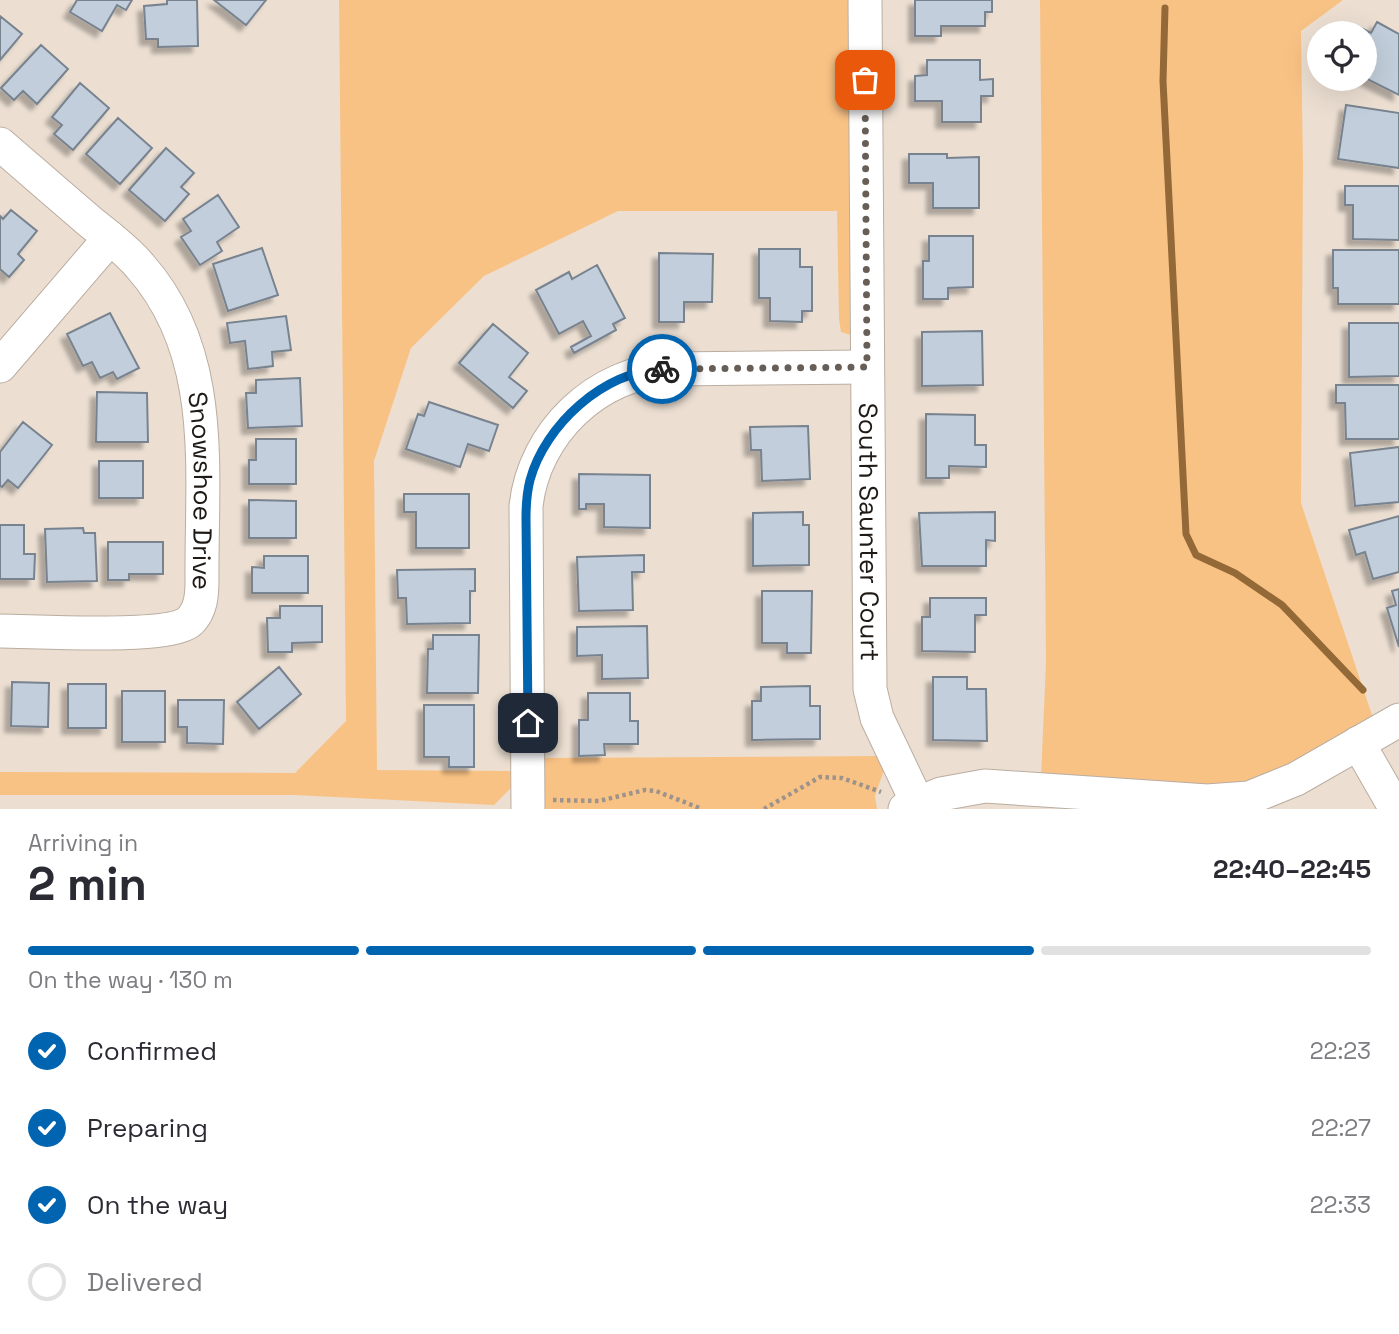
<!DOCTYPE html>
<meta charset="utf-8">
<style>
:root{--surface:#fff;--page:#f2f2f3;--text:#2b2b33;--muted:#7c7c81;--line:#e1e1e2;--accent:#0064b0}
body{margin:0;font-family:"Space Grotesk",sans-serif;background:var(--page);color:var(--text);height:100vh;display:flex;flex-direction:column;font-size:26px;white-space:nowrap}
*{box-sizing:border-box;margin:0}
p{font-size:23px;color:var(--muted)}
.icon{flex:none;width:38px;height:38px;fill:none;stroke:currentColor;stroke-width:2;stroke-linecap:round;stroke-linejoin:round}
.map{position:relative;height:809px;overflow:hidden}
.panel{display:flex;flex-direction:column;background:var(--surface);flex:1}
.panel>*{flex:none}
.tools{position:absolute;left:1307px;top:21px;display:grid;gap:14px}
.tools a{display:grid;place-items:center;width:70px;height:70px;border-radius:50%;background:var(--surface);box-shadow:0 7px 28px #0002;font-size:35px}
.pin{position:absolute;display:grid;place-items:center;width:60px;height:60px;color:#fff;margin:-30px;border-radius:14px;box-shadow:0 4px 10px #0006}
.courier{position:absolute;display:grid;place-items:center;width:70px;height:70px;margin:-35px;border:5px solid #0064b0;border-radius:50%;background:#fff;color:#222;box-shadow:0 2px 9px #0007}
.head em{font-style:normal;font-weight:800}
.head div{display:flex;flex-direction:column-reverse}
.head{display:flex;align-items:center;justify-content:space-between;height:119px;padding:0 28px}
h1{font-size:46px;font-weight:800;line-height:52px}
.bar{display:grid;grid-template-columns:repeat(4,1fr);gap:10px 7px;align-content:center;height:84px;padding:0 28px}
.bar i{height:9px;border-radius:5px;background:var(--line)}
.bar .on{background:var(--accent)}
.bar p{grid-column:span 4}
ol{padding:0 28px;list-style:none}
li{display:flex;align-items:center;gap:21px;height:77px}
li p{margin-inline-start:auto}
li .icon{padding:7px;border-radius:50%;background:var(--accent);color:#fff;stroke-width:4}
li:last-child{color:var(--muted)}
li i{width:38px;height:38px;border:4px solid var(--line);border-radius:50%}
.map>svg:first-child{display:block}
.green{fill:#f9c285}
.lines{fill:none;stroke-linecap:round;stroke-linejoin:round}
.stream{stroke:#936938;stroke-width:7}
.building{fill:#c2cedb;stroke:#78838f;stroke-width:2;filter:url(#shadow)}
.minor-casing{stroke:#baada1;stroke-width:35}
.path{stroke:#9d938a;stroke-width:4.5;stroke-dasharray:3.5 3.5;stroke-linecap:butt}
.minor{stroke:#fff;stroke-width:33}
.done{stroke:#675f57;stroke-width:7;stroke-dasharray:0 12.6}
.route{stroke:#0064b0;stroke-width:9}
.labels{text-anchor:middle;stroke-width:6;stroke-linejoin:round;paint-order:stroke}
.street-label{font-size:26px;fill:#1f1a15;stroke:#fff}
</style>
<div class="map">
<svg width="1399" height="809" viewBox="0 0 1399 809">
<defs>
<filter id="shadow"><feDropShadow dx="-6" dy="6" stdDeviation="2" flood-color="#0004"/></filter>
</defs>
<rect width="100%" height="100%" fill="#ecdfd2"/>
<path class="green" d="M 339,0 L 848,0 L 851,335 L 841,332 L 839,319 L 837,211 L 618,211 L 484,276 L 411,348 L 374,461 L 377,770 L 512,771 L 512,787 L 494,805 L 294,795 L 0,795 L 0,772 L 295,773 L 346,721 Z
M 1040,0 L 1343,0 L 1301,31 L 1303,166 L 1301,503 L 1373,718 L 1268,777 L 1228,787 L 1041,775 L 1046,663 Z
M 877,756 L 884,770 L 875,796 L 877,809 L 542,809 L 541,758 Z"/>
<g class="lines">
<path class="stream" d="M 1165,8 L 1163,81 L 1186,534 L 1196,555 L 1235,573 L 1282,605 L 1363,690"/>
</g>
<path class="building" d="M 77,0 L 132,0 L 126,10 L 117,5 L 102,31 L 70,12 Z
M 167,0 L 197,0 L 198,46 L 158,47 L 158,39 L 146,39 L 144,6 L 167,4 Z
M 214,0 L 266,0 L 246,25 Z
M 915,0 L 992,0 L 992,12 L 985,12 L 985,26 L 941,26 L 941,36 L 915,36 Z
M 0,16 L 22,34 L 0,60 Z
M 1377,22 L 1399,34 L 1399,95 L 1365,78 L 1365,33 L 1359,33 L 1361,28 L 1371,33 Z
M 41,45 L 68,69 L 37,104 L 23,91 L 14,100 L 1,88 Z
M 927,60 L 980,60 L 980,80 L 993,79 L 993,96 L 981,96 L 981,122 L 942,122 L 942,101 L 915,101 L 915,76 L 927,75 Z
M 80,83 L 109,108 L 73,150 L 54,134 L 62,125 L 52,117 Z
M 1346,105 L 1399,113 L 1399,168 L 1338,159 Z
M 118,118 L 152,148 L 120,184 L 86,154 Z
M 166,148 L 194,173 L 181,187 L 189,194 L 165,221 L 129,190 Z
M 909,154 L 947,154 L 947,158 L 979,157 L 979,208 L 933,208 L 933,183 L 909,183 Z
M 1345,186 L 1399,186 L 1399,240 L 1353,239 L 1353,205 L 1345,205 Z
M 218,195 L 239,227 L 217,242 L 222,251 L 200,265 L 181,237 L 191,231 L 183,219 Z
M 11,210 L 37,231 L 18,254 L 24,260 L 9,277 L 0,269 L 0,216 L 3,219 Z
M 929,236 L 973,236 L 973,287 L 948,288 L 948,299 L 923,299 L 923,261 L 929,261 Z
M 262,248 L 278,295 L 228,311 L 213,264 Z
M 759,249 L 800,249 L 800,267 L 812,267 L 812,311 L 802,311 L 802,322 L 770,321 L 770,298 L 759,298 Z
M 1333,250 L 1399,250 L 1399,304 L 1338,304 L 1338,288 L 1333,288 Z
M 659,253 L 713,254 L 712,302 L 684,302 L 684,322 L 659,322 Z
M 597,265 L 625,318 L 613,324 L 616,330 L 574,353 L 571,347 L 591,336 L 583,321 L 559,334 L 536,290 L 569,272 L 572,279 Z
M 110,313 L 139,368 L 117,379 L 113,372 L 100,378 L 92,362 L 83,366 L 67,334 Z
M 286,316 L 291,350 L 272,352 L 273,366 L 248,369 L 245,341 L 230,343 L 227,323 Z
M 1349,323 L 1399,323 L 1399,376 L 1349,377 Z
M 493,324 L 528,353 L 509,377 L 527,391 L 513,408 L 459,363 Z
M 982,331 L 983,385 L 922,386 L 922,332 Z
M 300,378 L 302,426 L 248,428 L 246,393 L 256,393 L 256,380 Z
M 1336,385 L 1399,385 L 1399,439 L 1346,439 L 1345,403 L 1336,403 Z
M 97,392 L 147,393 L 148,442 L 96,442 Z
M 429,402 L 498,425 L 489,451 L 468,444 L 460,467 L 406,449 L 418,414 L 424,416 Z
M 926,414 L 975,415 L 975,445 L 986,445 L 986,467 L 949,466 L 949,478 L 926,478 Z
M 23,422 L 52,445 L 18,488 L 8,480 L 2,487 L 0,486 L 0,452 Z
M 808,426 L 810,479 L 762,481 L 761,450 L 751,450 L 750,427 Z
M 256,439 L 296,439 L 296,484 L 249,484 L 249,460 L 256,460 Z
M 1399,447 L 1399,502 L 1355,506 L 1350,453 Z
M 99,461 L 143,461 L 143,498 L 99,498 Z
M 579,474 L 650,475 L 650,528 L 604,527 L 604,504 L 586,504 L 586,509 L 579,509 Z
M 404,494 L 469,494 L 469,548 L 416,548 L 416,512 L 404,512 Z
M 249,500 L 296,501 L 296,538 L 249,538 Z
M 803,512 L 803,525 L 809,525 L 809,565 L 753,566 L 753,513 Z
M 995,512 L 995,541 L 986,540 L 986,566 L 922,566 L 919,513 Z
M 1399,516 L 1399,572 L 1373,579 L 1365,552 L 1356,555 L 1349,530 Z
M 0,525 L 24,525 L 24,554 L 35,554 L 34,579 L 0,579 Z
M 83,528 L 84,533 L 95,533 L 97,581 L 47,582 L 45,529 Z
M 108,542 L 163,542 L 163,574 L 129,574 L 129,580 L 108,580 Z
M 644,555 L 644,572 L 632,572 L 633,610 L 579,611 L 577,557 Z
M 264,556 L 308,556 L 308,593 L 252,593 L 252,567 L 264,568 Z
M 475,569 L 475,591 L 470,591 L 470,623 L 407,624 L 406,598 L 398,598 L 397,570 Z
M 1399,589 L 1399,647 L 1387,608 L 1396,605 L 1392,591 Z
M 762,591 L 812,591 L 811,653 L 787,653 L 787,643 L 762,643 Z
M 930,598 L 986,598 L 986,615 L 975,615 L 975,652 L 922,651 L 922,617 L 930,617 Z
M 280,606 L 322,606 L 322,642 L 292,643 L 292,652 L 268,652 L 267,618 L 280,618 Z
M 647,626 L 648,678 L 602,679 L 602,655 L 577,656 L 577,627 Z
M 433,635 L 479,635 L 478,693 L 427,693 L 428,649 L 433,649 Z
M 279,667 L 301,694 L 259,729 L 237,702 Z
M 933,677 L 967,677 L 967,689 L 986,689 L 987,741 L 933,740 Z
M 12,682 L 49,683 L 48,727 L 11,726 Z
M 68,684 L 106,684 L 106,728 L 68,728 Z
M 810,686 L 810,706 L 820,706 L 820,739 L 752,740 L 752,701 L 761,701 L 761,687 Z
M 122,691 L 165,691 L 165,742 L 122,742 Z
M 588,693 L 630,693 L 630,721 L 638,721 L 638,744 L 604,744 L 605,755 L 579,756 L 579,720 L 588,720 Z
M 178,700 L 224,700 L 223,744 L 187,743 L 187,727 L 178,727 Z
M 424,705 L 474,705 L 474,767 L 449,767 L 449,757 L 424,757 Z"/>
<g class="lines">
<defs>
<g id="minor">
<path id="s1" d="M 865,0 L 870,689 L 877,718 L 917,802"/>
<path id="s2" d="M 0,144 C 29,169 59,195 88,220 C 106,235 125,248 140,266 C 218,354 201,472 202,580 C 202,595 201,610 190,621 C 168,640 35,631 0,631"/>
<path d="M 0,366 L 110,238"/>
<path d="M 1358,743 L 1396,809"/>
<path d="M 528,809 L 526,506 C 534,433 597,372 671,369 L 867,367"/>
<path d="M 905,809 L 941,794 L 985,786 L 1207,801 L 1249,798 L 1296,779 L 1399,720"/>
</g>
</defs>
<use href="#minor" class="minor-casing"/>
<path class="path" d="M 553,800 L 599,801 L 645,790 L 656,791 L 702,809
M 764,809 L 820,777 L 842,778 L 881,792"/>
<use href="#minor" class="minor"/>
</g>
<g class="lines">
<path class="done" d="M 662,369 L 867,367 L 865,80"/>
<path class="route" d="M 528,723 L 526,518 C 526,505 527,492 530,480 C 545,425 604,371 662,369"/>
</g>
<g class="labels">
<g class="street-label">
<text dy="9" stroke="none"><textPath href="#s2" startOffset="425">Snowshoe Drive</textPath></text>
<text dy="9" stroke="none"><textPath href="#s1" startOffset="532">South Saunter Court</textPath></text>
</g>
</g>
</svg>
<div class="tools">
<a><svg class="icon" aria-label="locate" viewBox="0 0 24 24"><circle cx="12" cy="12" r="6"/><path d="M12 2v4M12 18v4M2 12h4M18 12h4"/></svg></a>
</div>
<div class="pin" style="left:865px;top:80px;background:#ea580c"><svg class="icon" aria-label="bag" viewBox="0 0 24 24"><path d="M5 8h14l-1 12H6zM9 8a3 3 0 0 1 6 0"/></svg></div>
<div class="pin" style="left:528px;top:723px;background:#1f2937"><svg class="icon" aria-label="home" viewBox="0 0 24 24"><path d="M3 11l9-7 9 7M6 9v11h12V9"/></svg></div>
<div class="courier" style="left:662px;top:369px"><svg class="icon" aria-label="bike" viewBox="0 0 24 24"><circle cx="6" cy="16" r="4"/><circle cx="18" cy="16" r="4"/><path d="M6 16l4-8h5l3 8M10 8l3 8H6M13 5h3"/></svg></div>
</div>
<section class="panel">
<div class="head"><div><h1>2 min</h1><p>Arriving in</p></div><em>22:40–22:45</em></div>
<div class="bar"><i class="on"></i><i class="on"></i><i class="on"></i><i></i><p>On the way · 130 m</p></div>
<ol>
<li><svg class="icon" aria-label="check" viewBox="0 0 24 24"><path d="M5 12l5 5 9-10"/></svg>Confirmed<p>22:23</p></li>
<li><svg class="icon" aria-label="check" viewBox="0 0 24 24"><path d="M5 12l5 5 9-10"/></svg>Preparing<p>22:27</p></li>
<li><svg class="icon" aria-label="check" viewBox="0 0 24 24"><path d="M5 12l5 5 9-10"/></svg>On the way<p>22:33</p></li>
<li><i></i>Delivered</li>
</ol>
</section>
